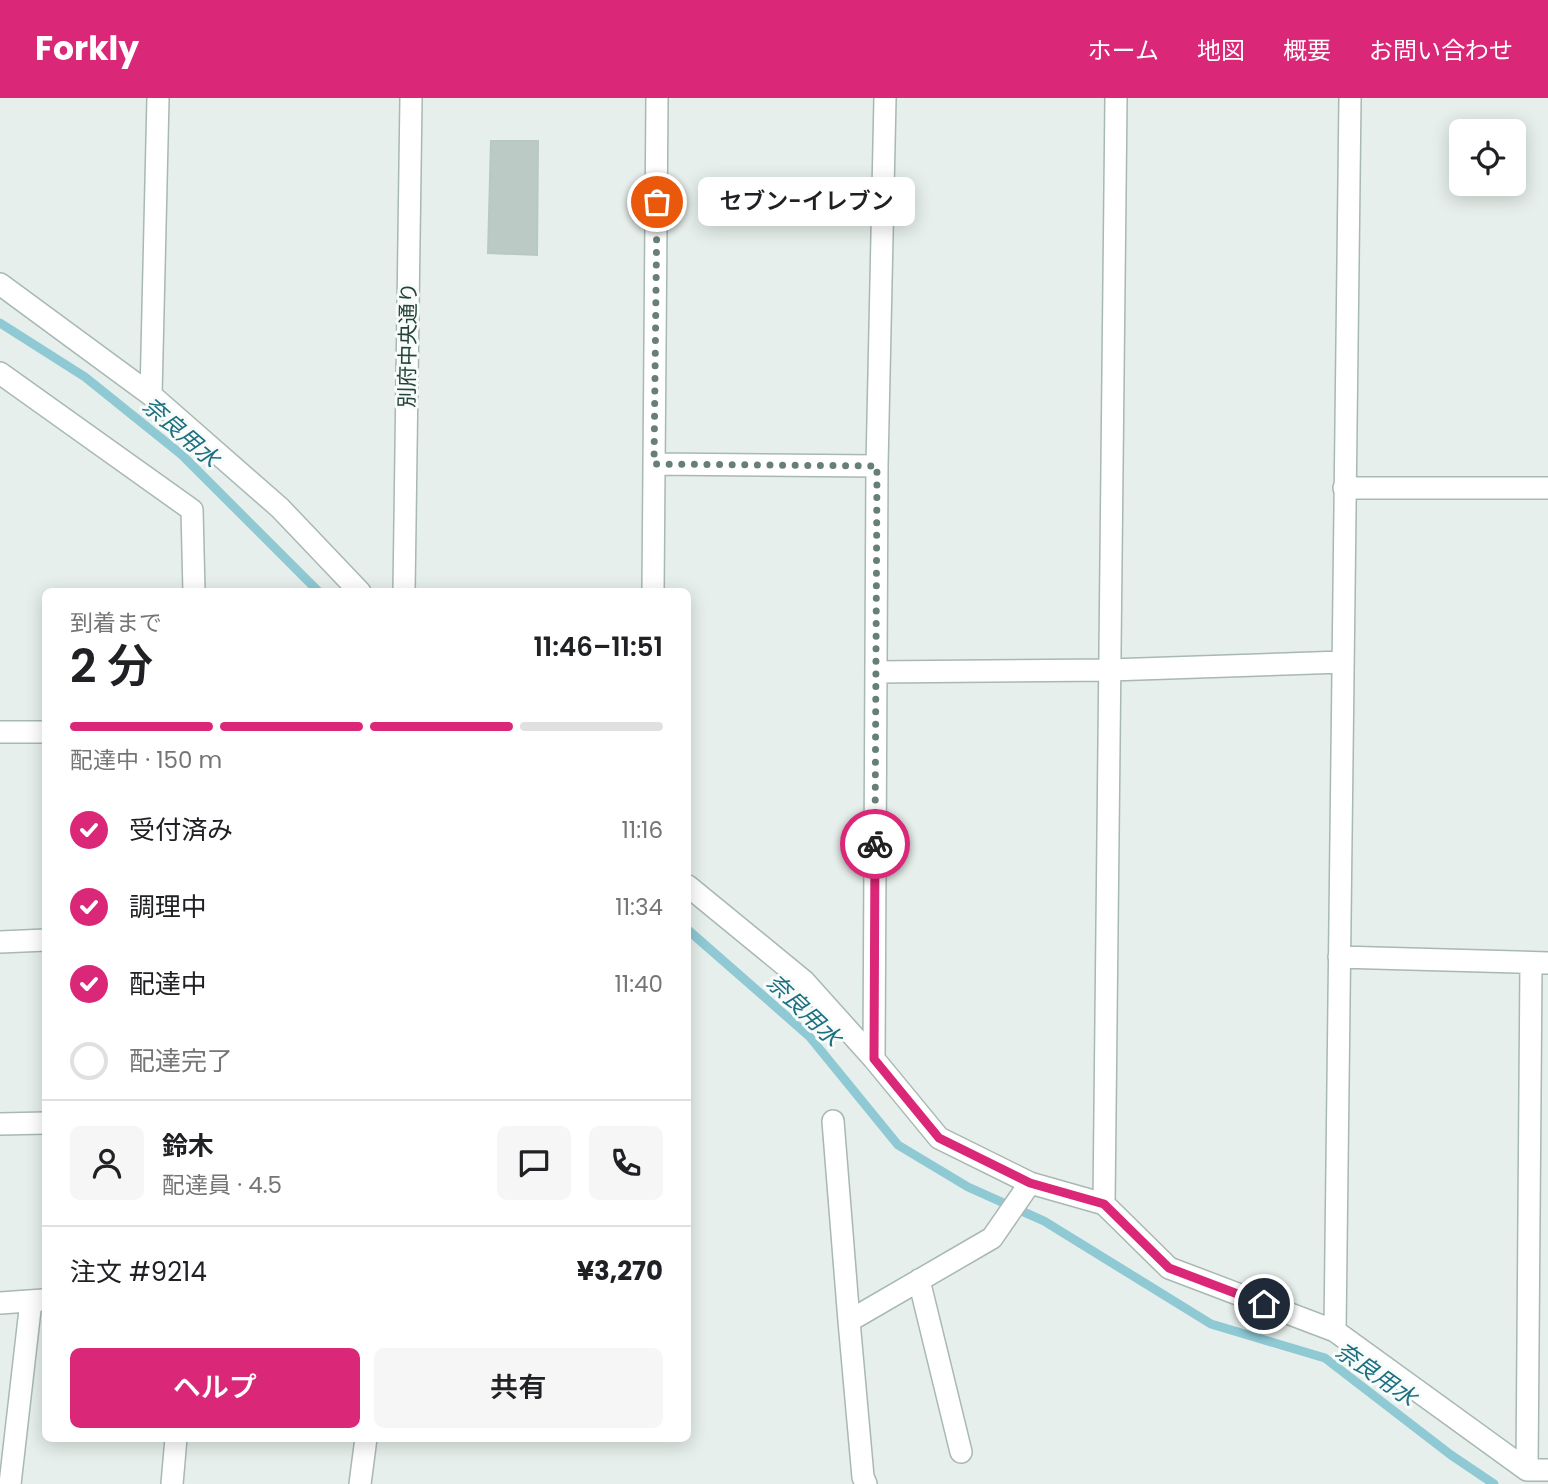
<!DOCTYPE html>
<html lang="ja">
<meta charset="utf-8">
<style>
:root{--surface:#fff;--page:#f6f6f6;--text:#202124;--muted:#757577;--line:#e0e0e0;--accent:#db2777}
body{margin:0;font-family:Poppins,"Noto Sans JP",sans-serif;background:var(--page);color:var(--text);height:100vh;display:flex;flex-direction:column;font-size:26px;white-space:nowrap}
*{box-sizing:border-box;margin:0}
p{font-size:23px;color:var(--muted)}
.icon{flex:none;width:38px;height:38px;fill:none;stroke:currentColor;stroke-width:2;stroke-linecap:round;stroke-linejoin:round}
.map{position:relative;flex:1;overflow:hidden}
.sheet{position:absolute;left:42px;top:490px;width:649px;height:854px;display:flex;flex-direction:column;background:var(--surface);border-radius:10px;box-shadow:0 4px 18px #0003}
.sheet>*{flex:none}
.buttons{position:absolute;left:1449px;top:21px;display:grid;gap:14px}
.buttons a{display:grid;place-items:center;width:77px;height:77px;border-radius:10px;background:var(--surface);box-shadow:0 4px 18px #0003;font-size:35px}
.pin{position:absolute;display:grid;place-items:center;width:60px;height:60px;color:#fff;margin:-30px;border:4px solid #fff;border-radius:50%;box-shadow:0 2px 7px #0007}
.courier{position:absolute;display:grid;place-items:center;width:70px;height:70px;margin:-35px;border:5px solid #db2777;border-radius:50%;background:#fff;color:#222;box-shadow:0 2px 9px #0007}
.bubble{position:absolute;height:49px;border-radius:10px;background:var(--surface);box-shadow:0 4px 18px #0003;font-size:23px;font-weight:600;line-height:49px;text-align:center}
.summary em{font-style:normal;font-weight:600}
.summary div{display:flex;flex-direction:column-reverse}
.summary{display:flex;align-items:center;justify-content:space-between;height:119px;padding:0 28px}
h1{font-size:46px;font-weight:600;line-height:52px}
.bar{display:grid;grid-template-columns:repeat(4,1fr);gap:10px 7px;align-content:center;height:84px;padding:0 28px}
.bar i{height:9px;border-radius:5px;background:var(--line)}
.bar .current{background:var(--accent)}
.bar p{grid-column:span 4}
.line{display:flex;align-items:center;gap:18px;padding:0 28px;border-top:2px solid var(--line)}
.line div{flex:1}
.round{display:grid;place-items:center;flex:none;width:74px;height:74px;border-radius:10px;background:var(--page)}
ol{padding:0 28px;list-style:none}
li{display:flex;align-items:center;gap:21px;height:77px}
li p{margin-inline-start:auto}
li .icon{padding:7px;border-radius:50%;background:var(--accent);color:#fff;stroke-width:4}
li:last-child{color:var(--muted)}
li i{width:38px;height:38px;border:4px solid var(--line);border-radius:50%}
.cta{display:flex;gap:14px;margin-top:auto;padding:14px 28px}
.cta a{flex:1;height:80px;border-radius:10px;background:var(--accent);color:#fff;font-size:28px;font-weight:600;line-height:80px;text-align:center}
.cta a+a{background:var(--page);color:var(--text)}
header{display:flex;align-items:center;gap:42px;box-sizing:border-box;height:98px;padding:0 35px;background:var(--accent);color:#fff}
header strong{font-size:33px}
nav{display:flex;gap:38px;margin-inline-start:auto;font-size:24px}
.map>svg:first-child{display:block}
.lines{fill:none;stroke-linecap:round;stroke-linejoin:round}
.stream{stroke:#8ec9d4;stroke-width:9}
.building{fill:#bbcac4;stroke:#b8c9c2;stroke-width:2}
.minor-casing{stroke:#a8b8b2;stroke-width:24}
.tertiary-casing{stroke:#a8b8b2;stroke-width:24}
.minor{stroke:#fff;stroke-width:21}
.tertiary{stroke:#fff;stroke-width:21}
.done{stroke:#687f78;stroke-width:7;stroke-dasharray:0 12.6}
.route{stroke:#db2777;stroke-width:9}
.labels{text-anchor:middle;stroke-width:6;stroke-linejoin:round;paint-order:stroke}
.street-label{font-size:21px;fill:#24423a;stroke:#f7fbf9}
.water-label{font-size:23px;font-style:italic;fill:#1c6f80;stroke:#f7fbf9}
</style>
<header>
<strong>Forkly</strong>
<nav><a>ホーム</a><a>地図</a><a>概要</a><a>お問い合わせ</a></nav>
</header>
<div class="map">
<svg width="1548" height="1386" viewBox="0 0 1548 1386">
<rect width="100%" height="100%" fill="#e6efeb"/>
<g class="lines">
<path class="stream" d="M 0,225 L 85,279 L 182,357 L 319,494
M 688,832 L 809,938 L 898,1047 L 968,1089 L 1044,1123 L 1211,1226 L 1325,1260 L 1451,1357 L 1494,1386"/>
</g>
<path class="building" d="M 491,43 L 538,43 L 537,157 L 488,155 Z"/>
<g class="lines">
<defs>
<path id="minor" d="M 0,186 L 151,297 L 280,410 L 360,494
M 0,275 L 192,412 L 194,494
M 151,297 L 158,0
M 654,366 L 877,368
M 1344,390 L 1548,390
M 653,494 L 657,0
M 876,574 L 1110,572 L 1342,564
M 0,634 L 46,634
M 688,788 L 804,883 L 874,961 L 939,1040 L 1030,1085 L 1104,1106 L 1169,1170 L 1335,1233 L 1527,1372 L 1548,1372
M 0,844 L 46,842
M 1339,859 L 1548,865
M 874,961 L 877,368 L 885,0
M 833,1023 L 849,1223
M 0,1026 L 46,1025
M 1104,1106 L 1116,0
M 919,1182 L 961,1354
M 0,1205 L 43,1202
M 1335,1233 L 1350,0
M 1527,1372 L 1531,865
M 10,1386 L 31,1203
M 172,1386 L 176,1340
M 866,1386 L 863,1379 L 849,1223 L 992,1140 L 1030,1085"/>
<path id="tertiary" d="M 404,494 L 411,0
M 360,1386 L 366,1340"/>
</defs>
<use href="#minor" class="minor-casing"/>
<use href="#tertiary" class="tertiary-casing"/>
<use href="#minor" class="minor"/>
<use href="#tertiary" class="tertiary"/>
</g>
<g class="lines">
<path class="done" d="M 657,104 L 654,366 L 877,368 L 875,746"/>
<path class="route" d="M 875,746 L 874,961 L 939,1040 L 1030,1085 L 1104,1106 L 1169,1170 L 1264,1206"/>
</g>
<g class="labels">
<g class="street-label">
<text transform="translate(408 247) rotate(-89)" y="7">別府中央通り</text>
</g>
<g class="water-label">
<text transform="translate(181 334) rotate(41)" y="8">奈良用水</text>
<text transform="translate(804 912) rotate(44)" y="8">奈良用水</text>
<text transform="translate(1376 1276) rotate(35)" y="8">奈良用水</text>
</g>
</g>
</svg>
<div class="buttons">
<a><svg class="icon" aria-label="locate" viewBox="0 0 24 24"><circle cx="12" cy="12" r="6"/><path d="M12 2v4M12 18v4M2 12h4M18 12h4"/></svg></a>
</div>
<div class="pin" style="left:657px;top:104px;background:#ea580c"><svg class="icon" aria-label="bag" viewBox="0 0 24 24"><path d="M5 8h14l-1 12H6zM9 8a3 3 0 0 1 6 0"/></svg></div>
<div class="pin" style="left:1264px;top:1206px;background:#1f2937"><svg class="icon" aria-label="home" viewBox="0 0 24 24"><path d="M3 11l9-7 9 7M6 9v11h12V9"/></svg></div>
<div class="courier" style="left:875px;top:746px"><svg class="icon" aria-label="bike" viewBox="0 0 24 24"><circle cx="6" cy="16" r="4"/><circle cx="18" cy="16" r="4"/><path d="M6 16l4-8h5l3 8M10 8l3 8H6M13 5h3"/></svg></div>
<div class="bubble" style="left:698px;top:79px;width:217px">セブン-イレブン</div>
<section class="sheet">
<div class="summary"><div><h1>2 分</h1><p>到着まで</p></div><em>11:46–11:51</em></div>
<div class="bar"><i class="current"></i><i class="current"></i><i class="current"></i><i></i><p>配達中 · 150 m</p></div>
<ol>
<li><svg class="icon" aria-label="check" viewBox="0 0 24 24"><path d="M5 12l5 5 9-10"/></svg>受付済み<p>11:16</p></li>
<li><svg class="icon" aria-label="check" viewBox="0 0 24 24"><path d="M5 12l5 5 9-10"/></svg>調理中<p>11:34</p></li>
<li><svg class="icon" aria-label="check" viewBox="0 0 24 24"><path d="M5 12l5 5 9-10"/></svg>配達中<p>11:40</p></li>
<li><i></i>配達完了</li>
</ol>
<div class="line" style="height:126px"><a class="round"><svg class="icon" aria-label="person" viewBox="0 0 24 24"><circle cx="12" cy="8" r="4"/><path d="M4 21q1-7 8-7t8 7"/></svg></a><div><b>鈴木</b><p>配達員 · 4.5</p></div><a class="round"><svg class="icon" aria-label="chat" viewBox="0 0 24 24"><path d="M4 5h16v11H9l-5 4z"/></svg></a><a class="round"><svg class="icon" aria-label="phone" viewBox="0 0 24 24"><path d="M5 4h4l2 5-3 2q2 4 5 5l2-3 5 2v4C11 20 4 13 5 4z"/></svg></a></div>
<div class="line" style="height:91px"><div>注文 #9214</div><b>¥3,270</b></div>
<div class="cta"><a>ヘルプ</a><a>共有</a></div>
</section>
</div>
